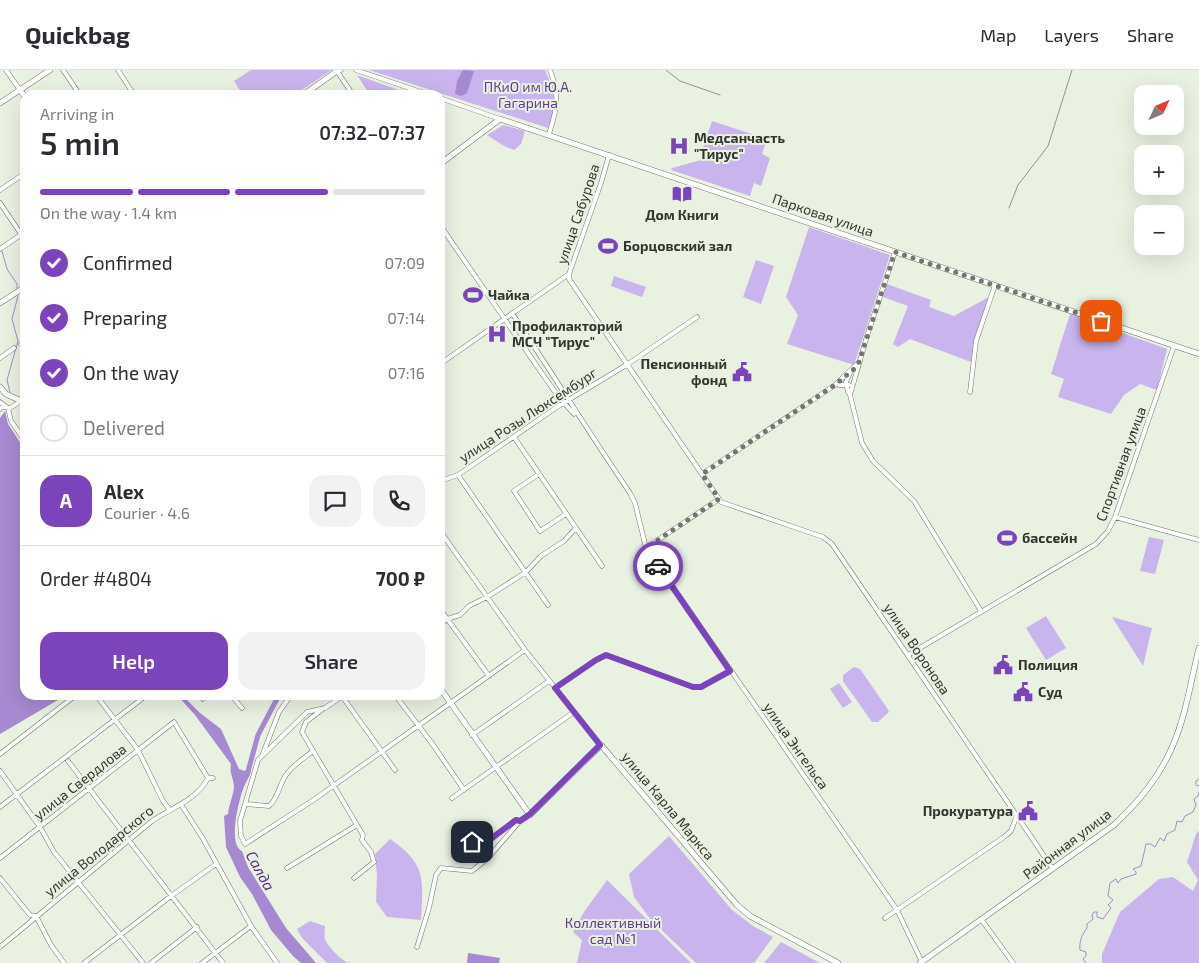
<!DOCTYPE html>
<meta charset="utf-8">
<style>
:root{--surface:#fff;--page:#f2f2f3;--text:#2b2b33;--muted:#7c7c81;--line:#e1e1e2;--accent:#7c44ba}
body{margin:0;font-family:"Exo 2",sans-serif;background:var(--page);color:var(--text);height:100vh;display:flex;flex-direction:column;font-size:19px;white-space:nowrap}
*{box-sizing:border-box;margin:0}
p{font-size:16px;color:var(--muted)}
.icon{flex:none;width:28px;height:28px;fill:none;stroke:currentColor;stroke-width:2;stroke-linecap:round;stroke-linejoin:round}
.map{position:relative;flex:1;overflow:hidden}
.side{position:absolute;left:20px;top:20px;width:425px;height:610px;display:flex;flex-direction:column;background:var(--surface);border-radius:15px;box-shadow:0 5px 20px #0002}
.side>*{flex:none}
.needle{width:32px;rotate:46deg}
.buttons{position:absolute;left:1134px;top:15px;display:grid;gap:10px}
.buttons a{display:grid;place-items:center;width:50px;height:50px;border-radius:10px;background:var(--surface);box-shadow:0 5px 20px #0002;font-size:25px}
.pin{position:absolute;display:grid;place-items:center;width:42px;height:42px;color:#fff;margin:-21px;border-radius:10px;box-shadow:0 2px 8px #0006}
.courier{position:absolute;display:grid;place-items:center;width:50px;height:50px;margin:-25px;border:4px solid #7c44ba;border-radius:50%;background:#fff;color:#222;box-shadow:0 1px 6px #0007}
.headline em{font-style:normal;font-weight:600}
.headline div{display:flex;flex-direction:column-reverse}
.headline{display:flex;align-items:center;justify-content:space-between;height:85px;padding:0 20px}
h1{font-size:32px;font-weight:600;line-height:38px}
.bar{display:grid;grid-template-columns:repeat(4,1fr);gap:8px 5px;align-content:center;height:60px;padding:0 20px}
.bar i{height:6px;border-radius:4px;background:var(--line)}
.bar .active{background:var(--accent)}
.bar p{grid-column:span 4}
.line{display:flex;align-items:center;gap:12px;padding:0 20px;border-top:1px solid var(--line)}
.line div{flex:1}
.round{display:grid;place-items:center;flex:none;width:52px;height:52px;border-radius:15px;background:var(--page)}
ol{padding:0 20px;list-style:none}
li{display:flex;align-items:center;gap:15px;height:55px}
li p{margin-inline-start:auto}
li .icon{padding:5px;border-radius:50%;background:var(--accent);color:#fff;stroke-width:4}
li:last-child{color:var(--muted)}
li i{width:28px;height:28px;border:2px solid var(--line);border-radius:50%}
.action{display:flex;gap:10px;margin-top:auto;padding:10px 20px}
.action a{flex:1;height:58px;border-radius:15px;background:var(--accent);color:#fff;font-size:20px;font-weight:600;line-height:58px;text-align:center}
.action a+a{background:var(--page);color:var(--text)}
header{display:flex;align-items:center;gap:30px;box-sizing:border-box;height:70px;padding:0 25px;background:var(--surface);border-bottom:1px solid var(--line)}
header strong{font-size:24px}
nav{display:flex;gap:28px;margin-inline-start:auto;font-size:18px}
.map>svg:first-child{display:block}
.green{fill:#cab4ed}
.water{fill:#a689d0}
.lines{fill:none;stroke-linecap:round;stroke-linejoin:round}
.stream{stroke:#a689d0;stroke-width:1}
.river{stroke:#a689d0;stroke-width:5}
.minor-casing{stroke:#6e7567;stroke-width:5}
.major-casing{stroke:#6e7567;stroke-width:6}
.minor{stroke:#fff;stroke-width:4}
.major{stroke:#fff;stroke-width:5}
.rail{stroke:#90958a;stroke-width:1}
.done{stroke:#73776e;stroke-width:5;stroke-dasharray:0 9}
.route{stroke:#7c44ba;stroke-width:6}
.labels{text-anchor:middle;stroke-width:4;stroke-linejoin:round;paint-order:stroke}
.park-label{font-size:14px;fill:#613a8f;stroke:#e9f1e1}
.poi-label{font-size:14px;font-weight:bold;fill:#333630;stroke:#e9f1e1;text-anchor:start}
.street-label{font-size:14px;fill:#333630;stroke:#e9f1e1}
.water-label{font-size:15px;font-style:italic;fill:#583084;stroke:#e9f1e1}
</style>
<header>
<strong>Quickbag</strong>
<nav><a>Map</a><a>Layers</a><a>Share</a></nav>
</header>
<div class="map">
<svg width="1199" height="893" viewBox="0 0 1199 893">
<rect width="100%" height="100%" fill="#e9f1e1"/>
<path class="green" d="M 251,0 L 332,0 L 294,25 L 243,25 L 234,11 Z
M 369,0 L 545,0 C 554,20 559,38 548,58 Z
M 357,5 L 412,25 L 370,25 Z
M 712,51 L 767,69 L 762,84 L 770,88 L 761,116 L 754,113 L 750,126 L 671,100 L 672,98 L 701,90 L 701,83 Z
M 503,55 L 525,61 L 521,74 L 514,80 L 504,76 L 487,65 Z
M 809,157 L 890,185 L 854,295 L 787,274 L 798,245 L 786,227 Z
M 756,190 L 774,196 L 761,234 L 743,227 Z
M 614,206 L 646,217 L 642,227 L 611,216 Z
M 887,214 L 931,230 L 929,237 L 954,246 L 989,227 L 974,270 L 971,292 L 910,269 L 898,277 L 893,274 L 908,236 L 883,227 Z
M 1070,244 L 1167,279 L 1157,320 L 1140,314 L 1124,325 L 1111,344 L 1058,327 L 1064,309 L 1051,304 Z
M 1149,467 L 1164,470 L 1155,504 L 1140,501 Z
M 1046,546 L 1066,578 L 1046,590 L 1026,558 Z
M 1112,547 L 1152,558 L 1143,596 Z
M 854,597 L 860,599 L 887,638 L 889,642 L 878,652 L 872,652 L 843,611 L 843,605 Z
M 839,613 L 852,632 L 843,638 L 830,619 Z
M 1199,761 L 1199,893 L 1102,893 L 1102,884 L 1120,842 L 1159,809 L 1173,807 L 1193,821 L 1198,810 L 1187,792 L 1196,764 Z
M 669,766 L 732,840 L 753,856 L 773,867 L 754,893 L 696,893 L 651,850 L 634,827 L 629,804 Z
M 390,769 C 427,794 423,810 421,850 L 387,847 L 376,832 L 377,806 L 375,784 Z
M 607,810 L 691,893 L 577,893 L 582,870 L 573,862 L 584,842 Z
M 310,851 L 325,856 C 325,860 324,865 325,869 C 328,877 342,891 349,893 L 327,893 L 302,868 L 297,859 Z
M 781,872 L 820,893 L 764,893 Z"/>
<path class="water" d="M 463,0 L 474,1 L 467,23 L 461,26 L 455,24 L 457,11 Z
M 5,341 L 8,354 L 25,380 L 25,625 L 62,625 L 58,630 L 0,664 L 0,348 Z
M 177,625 L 182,625 L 200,643 L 221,659 L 239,699 L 245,701 L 248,698 L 251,701 C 249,708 244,715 242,722 C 238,735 228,775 242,781 L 248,797 L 286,858 L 316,893 L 301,893 L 293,886 L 271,860 L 252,824 L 240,807 L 226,777 L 224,746 L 228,744 C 229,734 233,727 234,717 C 234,709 229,703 231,694 L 195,645 Z
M 468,883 L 500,888 L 499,893 L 467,893 Z"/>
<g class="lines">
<path class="stream" d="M 2,181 L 7,199 L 17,214 L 17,218
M 10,322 L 7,310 L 18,271 L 12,249 L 18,226
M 1199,709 L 1196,711 L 1196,715 L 1199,716
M 1086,893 L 1083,889 L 1086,886 L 1086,882 L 1080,880 C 1079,872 1082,864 1087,858 L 1087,854 L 1093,849 L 1092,845 L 1094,842 L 1097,842 L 1097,847 L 1103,849 L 1111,838 L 1108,835 L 1113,830 L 1108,826 L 1110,813 L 1116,809 L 1118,813 L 1121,809 L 1136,804 L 1136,802 L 1133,799 L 1141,796 L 1146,774 L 1151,774 L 1155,777 L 1160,768 L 1164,771 L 1167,764 L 1175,760 L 1177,751 L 1182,752 L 1185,746 L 1193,742 L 1196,735 L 1194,729 L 1198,726 L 1199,722"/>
<path class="river" d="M 247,705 L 258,665 L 279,625"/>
<defs>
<path id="minor" d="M 6,0 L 20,20
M 63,0 L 80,25
M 118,0 L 134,25
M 341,0 L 337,1 L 353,25
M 356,0 L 430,25
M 440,28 L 500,49
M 549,64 C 557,39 560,26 550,0
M 0,120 L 25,103
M 0,133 L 25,170
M 440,155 L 541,302 L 558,326 L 574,344
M 0,179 L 25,162
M 895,182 L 867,266 L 850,325 L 862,373 L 873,391 L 914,431 L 981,541
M 569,204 L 569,209 L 721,432 L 823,467 L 832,474 L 1053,799
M 512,243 C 552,303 590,364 630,423 L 635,433 L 646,478 L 897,840 L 922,892
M 21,274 L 25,271
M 0,288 L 14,278
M 440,294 L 569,204 L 601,113 L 609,85
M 839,315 L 849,315
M 848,322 L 846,312 L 850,303
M 970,322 L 976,271 L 995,215
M 0,332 L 8,338 L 11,351 L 25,371
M 0,339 L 2,337 L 10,338 L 18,333 L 19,330
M 514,367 L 602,496
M 539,404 L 514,421 L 540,461 L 566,444
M 702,404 L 835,315 L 857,294
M 458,405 L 548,535
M 440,411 L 458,405 L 560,335 L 628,294 L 697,247
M 1115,447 L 1199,470
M 440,461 L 525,580 L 601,675
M 646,478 L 719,429
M 440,539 L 489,606
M 440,555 L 447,549 L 460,545 L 469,536 L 487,527 L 526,502 L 541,486 L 564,471 L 576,458
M 908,585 L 1096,474 L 1108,461 L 1115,447 L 1174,276
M 555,618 L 596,590 L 606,585 L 693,617 L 701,617 L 730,601
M 96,625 L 138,680 L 163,731 L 169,739
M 231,625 L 242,638
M 344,625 L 325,638 L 307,642 L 258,690 L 240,751 L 241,766 L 245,774 L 312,731 L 525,580
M 345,625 L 344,629 L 395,700
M 395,625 L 431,672 L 464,720
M 203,629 L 209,625
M 472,665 L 549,611
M 0,684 L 76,625
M 262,686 L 279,642 L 291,625
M 68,691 L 223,893
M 0,701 L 40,757 L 54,782 L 143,893
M 452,728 L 574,642
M 246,734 L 269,736 C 278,729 279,715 286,705 C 293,695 303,689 313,681
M 182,736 L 202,767 L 251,856 L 277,893
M 0,737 L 147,625
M 463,778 L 472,772 L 480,777 L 516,750 L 520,751
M 0,788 L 174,652 L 208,708
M 287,798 L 357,755 L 302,662 L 306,652 L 324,638
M 0,808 L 30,845 L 36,846 L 51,875 L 64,893
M 354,808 L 374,792 L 371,782 L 362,770 L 363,765 L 357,755
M 885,848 L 1004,767 L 1011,761 L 1017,745
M 981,849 L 1013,893
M 0,877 L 152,751 C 171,738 197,730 208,708 L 213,708
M 417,877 L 429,838 L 436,805 L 441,798 L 472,801 L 488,788 L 520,751 L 530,745
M 84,893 L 171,826 L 216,794
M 151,893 L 197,857
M 202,893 L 251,856"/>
<path id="major" d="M 20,20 L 25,27
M 303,25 L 337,1 L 336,0
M 0,33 L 50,0
M 440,94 L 500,49 L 1199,284
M 0,233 L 25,217
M 0,317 L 6,324 L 19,330 L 25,328
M 440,618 L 530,745 L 601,675 L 737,835 L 750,846 L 838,893
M 920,893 L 1114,755 C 1138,732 1160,707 1173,675 C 1186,645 1191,610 1199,578"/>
</defs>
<use href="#minor" class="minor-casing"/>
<use href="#major" class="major-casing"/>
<use href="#minor" class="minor"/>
<use href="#major" class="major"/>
<path class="rail" d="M 666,0 L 680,11 L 720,25
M 1009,138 L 1018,115 L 1048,76 L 1072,0"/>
</g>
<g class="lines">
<path class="done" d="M 658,496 L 646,478 L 719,429 L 702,404 L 835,315 L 854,299 L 859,292 L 895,182 L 1101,251"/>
<path class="route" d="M 472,772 L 478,778 L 480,777 L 516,750 L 520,751 L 530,744 L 600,675 L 555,618 L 596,590 L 606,585 L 693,617 L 701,617 L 730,601 L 658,496"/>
</g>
<defs>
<symbol id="hospital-bare" viewBox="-9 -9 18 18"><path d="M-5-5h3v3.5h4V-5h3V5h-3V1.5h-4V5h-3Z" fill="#7c44ba" stroke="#e9f1e1" stroke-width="2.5" paint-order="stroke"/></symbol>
<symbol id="library-bare" viewBox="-9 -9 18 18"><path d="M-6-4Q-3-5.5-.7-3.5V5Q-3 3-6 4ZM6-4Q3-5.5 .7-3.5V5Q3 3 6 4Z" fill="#7c44ba" stroke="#e9f1e1" stroke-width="2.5" paint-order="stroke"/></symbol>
<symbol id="stadium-bare" viewBox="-9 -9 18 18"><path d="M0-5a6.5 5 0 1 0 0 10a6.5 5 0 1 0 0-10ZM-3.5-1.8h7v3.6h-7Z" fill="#7c44ba" stroke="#e9f1e1" stroke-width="2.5" paint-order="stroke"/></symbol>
<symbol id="civic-bare" viewBox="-9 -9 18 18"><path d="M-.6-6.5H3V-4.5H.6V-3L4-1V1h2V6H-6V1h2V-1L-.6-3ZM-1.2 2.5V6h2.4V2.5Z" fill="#7c44ba" stroke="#e9f1e1" stroke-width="2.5" paint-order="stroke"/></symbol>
</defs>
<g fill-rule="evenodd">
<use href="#hospital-bare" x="665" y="62" width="28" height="28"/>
<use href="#library-bare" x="668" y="110" width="28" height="28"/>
<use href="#stadium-bare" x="594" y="162" width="28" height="28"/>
<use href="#stadium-bare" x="459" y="211" width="28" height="28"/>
<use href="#hospital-bare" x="483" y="250" width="28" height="28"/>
<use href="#civic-bare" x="728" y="288" width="28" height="28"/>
<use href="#stadium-bare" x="993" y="454" width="28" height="28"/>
<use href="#civic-bare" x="989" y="581" width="28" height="28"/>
<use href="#civic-bare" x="1009" y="608" width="28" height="28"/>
<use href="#civic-bare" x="1014" y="727" width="28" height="28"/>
</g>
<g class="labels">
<g class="park-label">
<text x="528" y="22">ПКиО им Ю.А.<tspan x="528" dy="16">Гагарина</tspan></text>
<text x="613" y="858">Коллективный<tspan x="613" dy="16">сад №1</tspan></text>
</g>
<g class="poi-label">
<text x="694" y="73">Медсанчасть<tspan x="694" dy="16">"Тирус"</tspan></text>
<text x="682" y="150" text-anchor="middle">Дом Книги</text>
<text x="623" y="181">Борцовский зал</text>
<text x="488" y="230">Чайка</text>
<text x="512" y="261">Профилакторий<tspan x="512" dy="16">МСЧ "Тирус"</tspan></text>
<text x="727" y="299" text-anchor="end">Пенсионный<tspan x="727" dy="16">фонд</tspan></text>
<text x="1022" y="473">бассейн</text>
<text x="1018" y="600">Полиция</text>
<text x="1038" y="627">Суд</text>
<text x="1013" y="746" text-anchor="end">Прокуратура</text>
</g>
<g class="street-label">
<text transform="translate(578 144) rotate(-71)" y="5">улица Сабурова</text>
<text transform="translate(823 145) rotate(19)" y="5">Парковая улица</text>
<text transform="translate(528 345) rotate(-33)" y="5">улица Розы Люксембург</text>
<text transform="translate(1121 394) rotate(-70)" y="5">Спортивная улица</text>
<text transform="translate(917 579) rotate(56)" y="5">улица Воронова</text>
<text transform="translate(796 676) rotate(55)" y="5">улица Энгельса</text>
<text transform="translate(80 712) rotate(-38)" y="5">улица Свердлова</text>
<text transform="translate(668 736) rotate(50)" y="5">улица Карла Маркса</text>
<text transform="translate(1067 774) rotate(-37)" y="5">Районная улица</text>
<text transform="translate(99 781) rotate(-39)" y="5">улица Володарского</text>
</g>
<g class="water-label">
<text transform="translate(260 801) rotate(61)" y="5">Салда</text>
</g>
</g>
</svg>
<div class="buttons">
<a><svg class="needle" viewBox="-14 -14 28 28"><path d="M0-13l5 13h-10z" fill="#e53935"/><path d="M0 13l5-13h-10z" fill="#7c7c81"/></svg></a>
<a>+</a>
<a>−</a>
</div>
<div class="pin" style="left:1101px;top:251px;background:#ea580c"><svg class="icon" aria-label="bag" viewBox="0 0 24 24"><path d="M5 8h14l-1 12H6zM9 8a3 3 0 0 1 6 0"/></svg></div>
<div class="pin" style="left:472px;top:772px;background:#1f2937"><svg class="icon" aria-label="home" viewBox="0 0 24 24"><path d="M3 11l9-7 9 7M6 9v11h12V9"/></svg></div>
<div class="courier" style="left:658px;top:496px"><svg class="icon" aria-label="car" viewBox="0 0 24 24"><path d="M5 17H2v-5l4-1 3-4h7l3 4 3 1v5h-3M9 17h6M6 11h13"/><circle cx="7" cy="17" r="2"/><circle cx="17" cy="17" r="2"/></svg></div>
<section class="side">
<div class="headline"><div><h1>5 min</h1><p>Arriving in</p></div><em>07:32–07:37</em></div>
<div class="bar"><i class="active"></i><i class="active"></i><i class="active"></i><i></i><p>On the way · 1.4 km</p></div>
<ol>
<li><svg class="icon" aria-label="check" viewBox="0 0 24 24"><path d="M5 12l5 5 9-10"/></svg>Confirmed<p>07:09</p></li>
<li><svg class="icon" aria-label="check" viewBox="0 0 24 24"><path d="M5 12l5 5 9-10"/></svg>Preparing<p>07:14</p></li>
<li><svg class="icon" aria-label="check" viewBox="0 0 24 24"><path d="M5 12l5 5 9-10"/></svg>On the way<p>07:16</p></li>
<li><i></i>Delivered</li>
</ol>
<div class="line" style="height:90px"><b class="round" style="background:var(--accent);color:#fff">A</b><div><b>Alex</b><p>Courier · 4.6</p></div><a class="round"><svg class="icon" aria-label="chat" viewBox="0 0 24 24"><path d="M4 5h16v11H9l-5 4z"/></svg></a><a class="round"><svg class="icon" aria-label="phone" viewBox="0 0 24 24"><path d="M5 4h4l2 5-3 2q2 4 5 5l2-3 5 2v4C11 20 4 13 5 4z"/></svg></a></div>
<div class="line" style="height:65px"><div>Order #4804</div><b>700 ₽</b></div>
<div class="action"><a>Help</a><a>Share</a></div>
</section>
</div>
